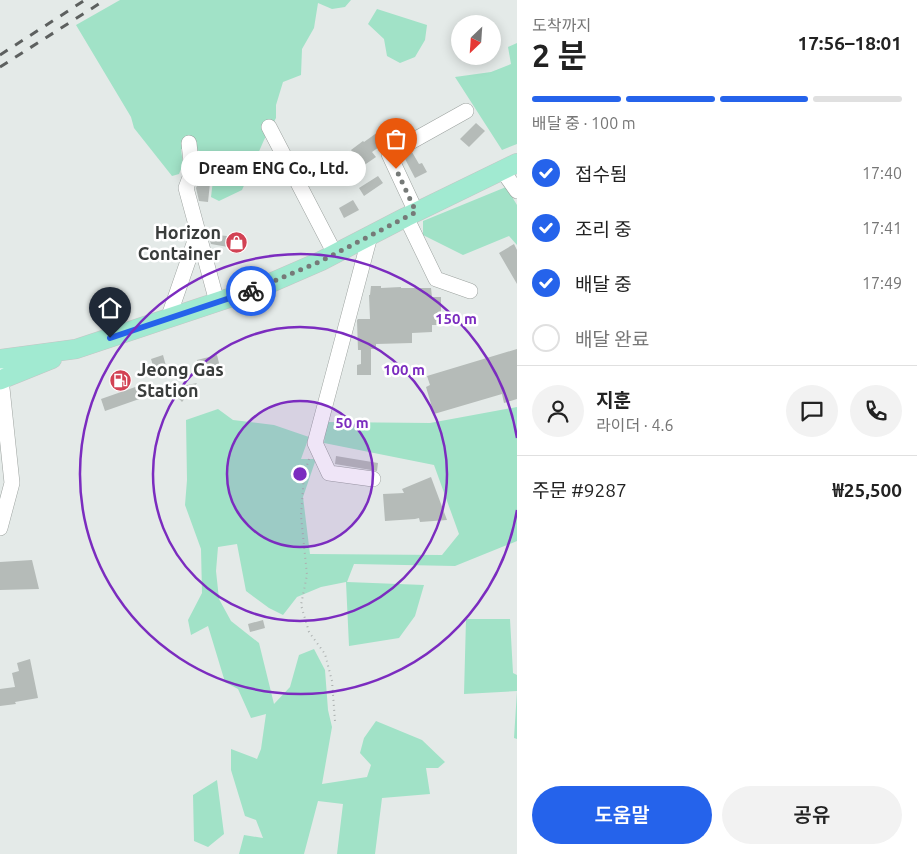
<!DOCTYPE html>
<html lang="ko">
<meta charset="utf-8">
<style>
:root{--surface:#fff;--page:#f2f2f2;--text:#222;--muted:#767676;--line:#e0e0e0;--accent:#2563eb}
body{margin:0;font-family:Ubuntu,"Noto Sans KR",sans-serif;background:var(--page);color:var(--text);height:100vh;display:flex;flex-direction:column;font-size:19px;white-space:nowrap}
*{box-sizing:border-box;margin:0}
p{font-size:16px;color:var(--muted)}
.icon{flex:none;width:28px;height:28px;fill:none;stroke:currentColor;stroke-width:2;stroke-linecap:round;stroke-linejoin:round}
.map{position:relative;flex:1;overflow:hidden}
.sheet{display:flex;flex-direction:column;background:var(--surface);width:400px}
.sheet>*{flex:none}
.needle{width:32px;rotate:205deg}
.controls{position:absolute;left:451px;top:15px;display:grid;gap:10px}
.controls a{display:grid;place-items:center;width:50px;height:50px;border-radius:50%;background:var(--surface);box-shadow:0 2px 12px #0003;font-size:25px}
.pin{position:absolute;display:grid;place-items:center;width:42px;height:42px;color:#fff;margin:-51px -21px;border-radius:50% 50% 50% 0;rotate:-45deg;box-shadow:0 0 5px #0007}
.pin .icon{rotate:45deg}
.courier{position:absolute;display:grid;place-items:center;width:50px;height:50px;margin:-25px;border:4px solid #2563eb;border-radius:50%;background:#fff;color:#222;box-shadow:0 1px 6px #0007}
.bubble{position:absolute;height:35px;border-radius:18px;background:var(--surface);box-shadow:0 2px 12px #0003;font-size:16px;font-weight:600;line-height:35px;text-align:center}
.headline em{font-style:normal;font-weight:600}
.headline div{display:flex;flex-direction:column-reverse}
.headline{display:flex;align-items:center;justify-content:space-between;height:85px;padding:0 15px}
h1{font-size:32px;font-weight:600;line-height:38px}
.bar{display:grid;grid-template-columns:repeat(4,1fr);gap:8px 5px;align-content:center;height:60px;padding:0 15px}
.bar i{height:6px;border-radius:4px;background:var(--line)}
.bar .selected{background:var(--accent)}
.bar p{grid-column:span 4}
.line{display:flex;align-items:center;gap:12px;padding:0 15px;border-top:1px solid var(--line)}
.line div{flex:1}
.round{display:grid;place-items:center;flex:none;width:52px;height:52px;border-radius:26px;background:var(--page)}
ol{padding:0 15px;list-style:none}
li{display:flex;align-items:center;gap:15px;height:55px}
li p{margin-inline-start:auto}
li .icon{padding:5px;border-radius:50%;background:var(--accent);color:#fff;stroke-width:4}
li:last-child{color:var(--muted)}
li i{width:28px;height:28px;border:2px solid var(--line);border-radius:50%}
.cta{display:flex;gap:10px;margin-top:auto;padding:10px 15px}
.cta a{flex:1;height:58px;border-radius:30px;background:var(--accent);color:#fff;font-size:20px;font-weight:600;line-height:58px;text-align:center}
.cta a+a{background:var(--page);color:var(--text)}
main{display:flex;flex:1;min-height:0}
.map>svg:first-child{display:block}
.green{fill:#a1e2c7}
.building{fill:#b5bbb8}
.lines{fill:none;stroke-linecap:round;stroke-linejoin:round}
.minor-casing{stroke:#9ca29f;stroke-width:16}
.major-casing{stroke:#c4c5c4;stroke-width:20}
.path{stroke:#acb1b0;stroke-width:2;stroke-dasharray:1 4;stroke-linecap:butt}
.minor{stroke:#fff;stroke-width:15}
.major{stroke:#a1ead1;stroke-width:19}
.rail{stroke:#5d605f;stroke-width:3;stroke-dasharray:9 9;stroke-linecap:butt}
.done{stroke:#767a78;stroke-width:5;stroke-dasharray:0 9}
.route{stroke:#2563eb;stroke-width:6}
.ring{fill:none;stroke:#7b2cbf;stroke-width:2.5}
.labels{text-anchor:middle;stroke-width:5;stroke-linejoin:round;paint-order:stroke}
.poi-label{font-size:18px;font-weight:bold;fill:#3a3d3c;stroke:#fff;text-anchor:end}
.centre{fill:#7b2cbf;stroke:#fff;stroke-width:2.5}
.ring-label{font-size:15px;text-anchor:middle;font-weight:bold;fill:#7b2cbf;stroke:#fff;stroke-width:5;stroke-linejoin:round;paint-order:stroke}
</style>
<main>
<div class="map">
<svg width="517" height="854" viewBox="0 0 517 854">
<rect width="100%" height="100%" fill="#e4eae8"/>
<path class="green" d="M 120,0 L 351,0 L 345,7 L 332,9 L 318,3 L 314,28 L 302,49 L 301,75 L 283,82 L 276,105 L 276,118 L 264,140 L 242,190 L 219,201 L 211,197 L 215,164 L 228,154 L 181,149 L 183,164 L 179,174 L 172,176 L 134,128 L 131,117 L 76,25 Z
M 377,9 L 427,25 L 425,40 L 415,57 L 400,63 L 387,56 L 384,39 L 368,24 Z
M 517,43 L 517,144 L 502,150 L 455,77 L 491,72 L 511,64 L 508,47 Z
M 506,187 L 517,205 L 517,245 L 509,236 L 463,255 L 423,235 L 423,221 Z
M 517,407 L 517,541 L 455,566 L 354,564 L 347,582 L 424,585 L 415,616 L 399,638 L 349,646 L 346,582 L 321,587 L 297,597 L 283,615 L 269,608 L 246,591 L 237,544 L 218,547 L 216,571 L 219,599 L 231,621 L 259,643 L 274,704 L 290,687 L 299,655 L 314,649 L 325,670 L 328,710 L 332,727 L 322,784 L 367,777 L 371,765 L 360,753 L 364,738 L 376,721 L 422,740 L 445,762 L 438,768 L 426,768 L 430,794 L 382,798 L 375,854 L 337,854 L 343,804 L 318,801 L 304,854 L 239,854 L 244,835 L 263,838 L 256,820 L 245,816 L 231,770 L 231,749 L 257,759 L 261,749 L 266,714 L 251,718 L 238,689 L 225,682 L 208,626 L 191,635 L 188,620 L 202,593 L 201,549 L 185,505 L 187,480 L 186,420 L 218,409 L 233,420 L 274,425 L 309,437 L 301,459 L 316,459 L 303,497 L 310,554 L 442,555 L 459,534 L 434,465 L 324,443 L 326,422 L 430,423 Z
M 466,619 L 510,619 L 513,673 L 517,675 L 517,739 L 514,738 L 517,691 L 464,694 Z
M 217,780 L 224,834 L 208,847 L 194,841 L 193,795 Z"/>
<path class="building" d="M 476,123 L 485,131 L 469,147 L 460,139 Z
M 385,127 L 392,138 L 372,152 L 376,157 L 363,166 L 351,150 L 363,141 L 364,142 Z
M 412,152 L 419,164 L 422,163 L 427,172 L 415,178 L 404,157 Z
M 200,162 L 212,164 L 208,202 L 199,201 L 196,188 L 201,175 Z
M 378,176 L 383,183 L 364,196 L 359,188 Z
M 353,200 L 359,210 L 344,218 L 339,208 Z
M 208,234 L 246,238 L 245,250 L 211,244 Z
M 514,244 L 517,250 L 517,284 L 499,253 Z
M 371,286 L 381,286 L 381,288 L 401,287 L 401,288 L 431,288 L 432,297 L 441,297 L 441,325 L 432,325 L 432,332 L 412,333 L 412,343 L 376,344 L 376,349 L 371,349 L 371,375 L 357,375 L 357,365 L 361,364 L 361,350 L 358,350 L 357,320 L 358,319 L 370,319 L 369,295 L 370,295 Z
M 517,349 L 517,399 L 504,403 L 502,394 L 434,414 L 426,387 L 430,385 L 427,376 Z
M 163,355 L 166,366 L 160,370 L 156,375 L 151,359 Z
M 217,355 L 220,367 L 206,370 L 202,377 L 197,360 Z
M 197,383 L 182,402 L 174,393 L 172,388 Z
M 141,385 L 145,397 L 105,411 L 101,399 Z
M 336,456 L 378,463 L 377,471 L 335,464 Z
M 431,477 L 447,520 L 420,522 L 419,518 L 415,519 L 385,521 L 383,494 L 404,493 L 402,489 Z
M 32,560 L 39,589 L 0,590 L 0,562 Z
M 263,620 L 265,628 L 250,632 L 248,624 Z
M 30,659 L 38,698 L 15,702 L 16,704 L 0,706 L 0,689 L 15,687 L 12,673 L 19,671 L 17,663 Z"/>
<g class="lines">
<defs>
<path id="minor" d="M 269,127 L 335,254
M 189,143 L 192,172 L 186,188 L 217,302
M 502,170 L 517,191
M 416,212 L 389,154 L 466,111
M 406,217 L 436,279 L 470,291
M 370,236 L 315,443 L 329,473 L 373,479
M 168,319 L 198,232
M 0,369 L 12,483 L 0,528"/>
<path id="major" d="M 0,359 L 76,349 L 259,288 L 321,261 L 406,217 L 517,163
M 0,380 L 52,359"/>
</defs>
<use href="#minor" class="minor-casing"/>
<use href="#major" class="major-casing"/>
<path class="path" d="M 309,459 L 304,475 L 301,516 L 307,575 L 301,605 L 309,632 L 325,654 L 332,681 L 335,721"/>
<use href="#minor" class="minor"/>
<use href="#major" class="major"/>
<path class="rail" d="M 0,55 L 85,0
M 0,67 L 105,0"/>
</g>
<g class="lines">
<path class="done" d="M 251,291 L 321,261 L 416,212 L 396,169"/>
<path class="route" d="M 110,338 L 251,291"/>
</g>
<circle cx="300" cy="474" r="73" fill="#7b2cbf" fill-opacity=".12"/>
<g class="ring">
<circle cx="300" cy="474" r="73"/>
<circle cx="300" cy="474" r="147"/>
<path d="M517 510A220 220 0 1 1 517 438"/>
</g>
<defs>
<symbol id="shop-disc" viewBox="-11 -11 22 22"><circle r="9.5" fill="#d24254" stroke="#fff"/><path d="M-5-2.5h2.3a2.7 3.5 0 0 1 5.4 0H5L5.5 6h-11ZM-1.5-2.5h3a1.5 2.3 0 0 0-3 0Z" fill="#fff"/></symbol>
<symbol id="fuel-disc" viewBox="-11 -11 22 22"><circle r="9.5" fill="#d24254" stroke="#fff"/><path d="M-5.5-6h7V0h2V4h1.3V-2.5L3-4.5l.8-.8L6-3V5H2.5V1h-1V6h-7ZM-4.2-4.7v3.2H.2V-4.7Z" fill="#fff"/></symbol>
</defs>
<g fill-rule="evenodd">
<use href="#shop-disc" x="224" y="230" width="25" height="25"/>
<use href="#fuel-disc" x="108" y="368" width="25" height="25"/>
</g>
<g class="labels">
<g class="poi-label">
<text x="221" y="239">Horizon<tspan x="221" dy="21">Container</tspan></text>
<text x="137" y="376" text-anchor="start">Jeong Gas<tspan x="137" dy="21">Station</tspan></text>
</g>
</g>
<circle cx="300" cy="474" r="8" class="centre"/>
<g class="ring-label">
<text x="456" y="324">150 m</text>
<text x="404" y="375">100 m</text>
<text x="352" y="428">50 m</text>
</g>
</svg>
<div class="controls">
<a><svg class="needle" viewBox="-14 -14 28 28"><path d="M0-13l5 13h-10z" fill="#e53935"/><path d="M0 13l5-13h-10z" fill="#767676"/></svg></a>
</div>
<div class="pin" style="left:396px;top:169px;background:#ea580c"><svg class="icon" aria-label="bag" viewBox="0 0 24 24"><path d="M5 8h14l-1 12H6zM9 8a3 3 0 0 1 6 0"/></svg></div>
<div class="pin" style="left:110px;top:338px;background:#1f2937"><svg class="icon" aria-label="home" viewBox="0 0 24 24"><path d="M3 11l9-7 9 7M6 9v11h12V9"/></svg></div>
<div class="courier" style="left:251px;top:291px"><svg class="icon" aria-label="bike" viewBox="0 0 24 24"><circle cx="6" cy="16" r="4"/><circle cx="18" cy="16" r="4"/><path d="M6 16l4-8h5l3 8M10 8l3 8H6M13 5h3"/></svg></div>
<div class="bubble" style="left:181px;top:151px;width:185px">Dream ENG Co., Ltd.</div>
</div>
<section class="sheet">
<div class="headline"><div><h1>2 분</h1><p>도착까지</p></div><em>17:56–18:01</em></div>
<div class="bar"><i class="selected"></i><i class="selected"></i><i class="selected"></i><i></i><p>배달 중 · 100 m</p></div>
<ol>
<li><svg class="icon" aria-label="check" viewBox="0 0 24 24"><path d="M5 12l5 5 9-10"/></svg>접수됨<p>17:40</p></li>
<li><svg class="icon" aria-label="check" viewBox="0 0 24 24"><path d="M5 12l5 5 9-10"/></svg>조리 중<p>17:41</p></li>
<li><svg class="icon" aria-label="check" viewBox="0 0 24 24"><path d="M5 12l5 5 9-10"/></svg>배달 중<p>17:49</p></li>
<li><i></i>배달 완료</li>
</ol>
<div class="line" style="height:90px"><a class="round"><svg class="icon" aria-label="person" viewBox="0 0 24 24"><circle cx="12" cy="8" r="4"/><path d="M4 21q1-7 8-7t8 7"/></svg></a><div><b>지훈</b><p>라이더 · 4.6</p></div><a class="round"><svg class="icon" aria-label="chat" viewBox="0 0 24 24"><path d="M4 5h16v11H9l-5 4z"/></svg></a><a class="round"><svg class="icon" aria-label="phone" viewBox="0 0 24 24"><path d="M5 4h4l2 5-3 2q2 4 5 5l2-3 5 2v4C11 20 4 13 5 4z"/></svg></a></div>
<div class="line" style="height:65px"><div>주문 #9287</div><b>₩25,500</b></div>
<div class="cta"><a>도움말</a><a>공유</a></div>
</section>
</main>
